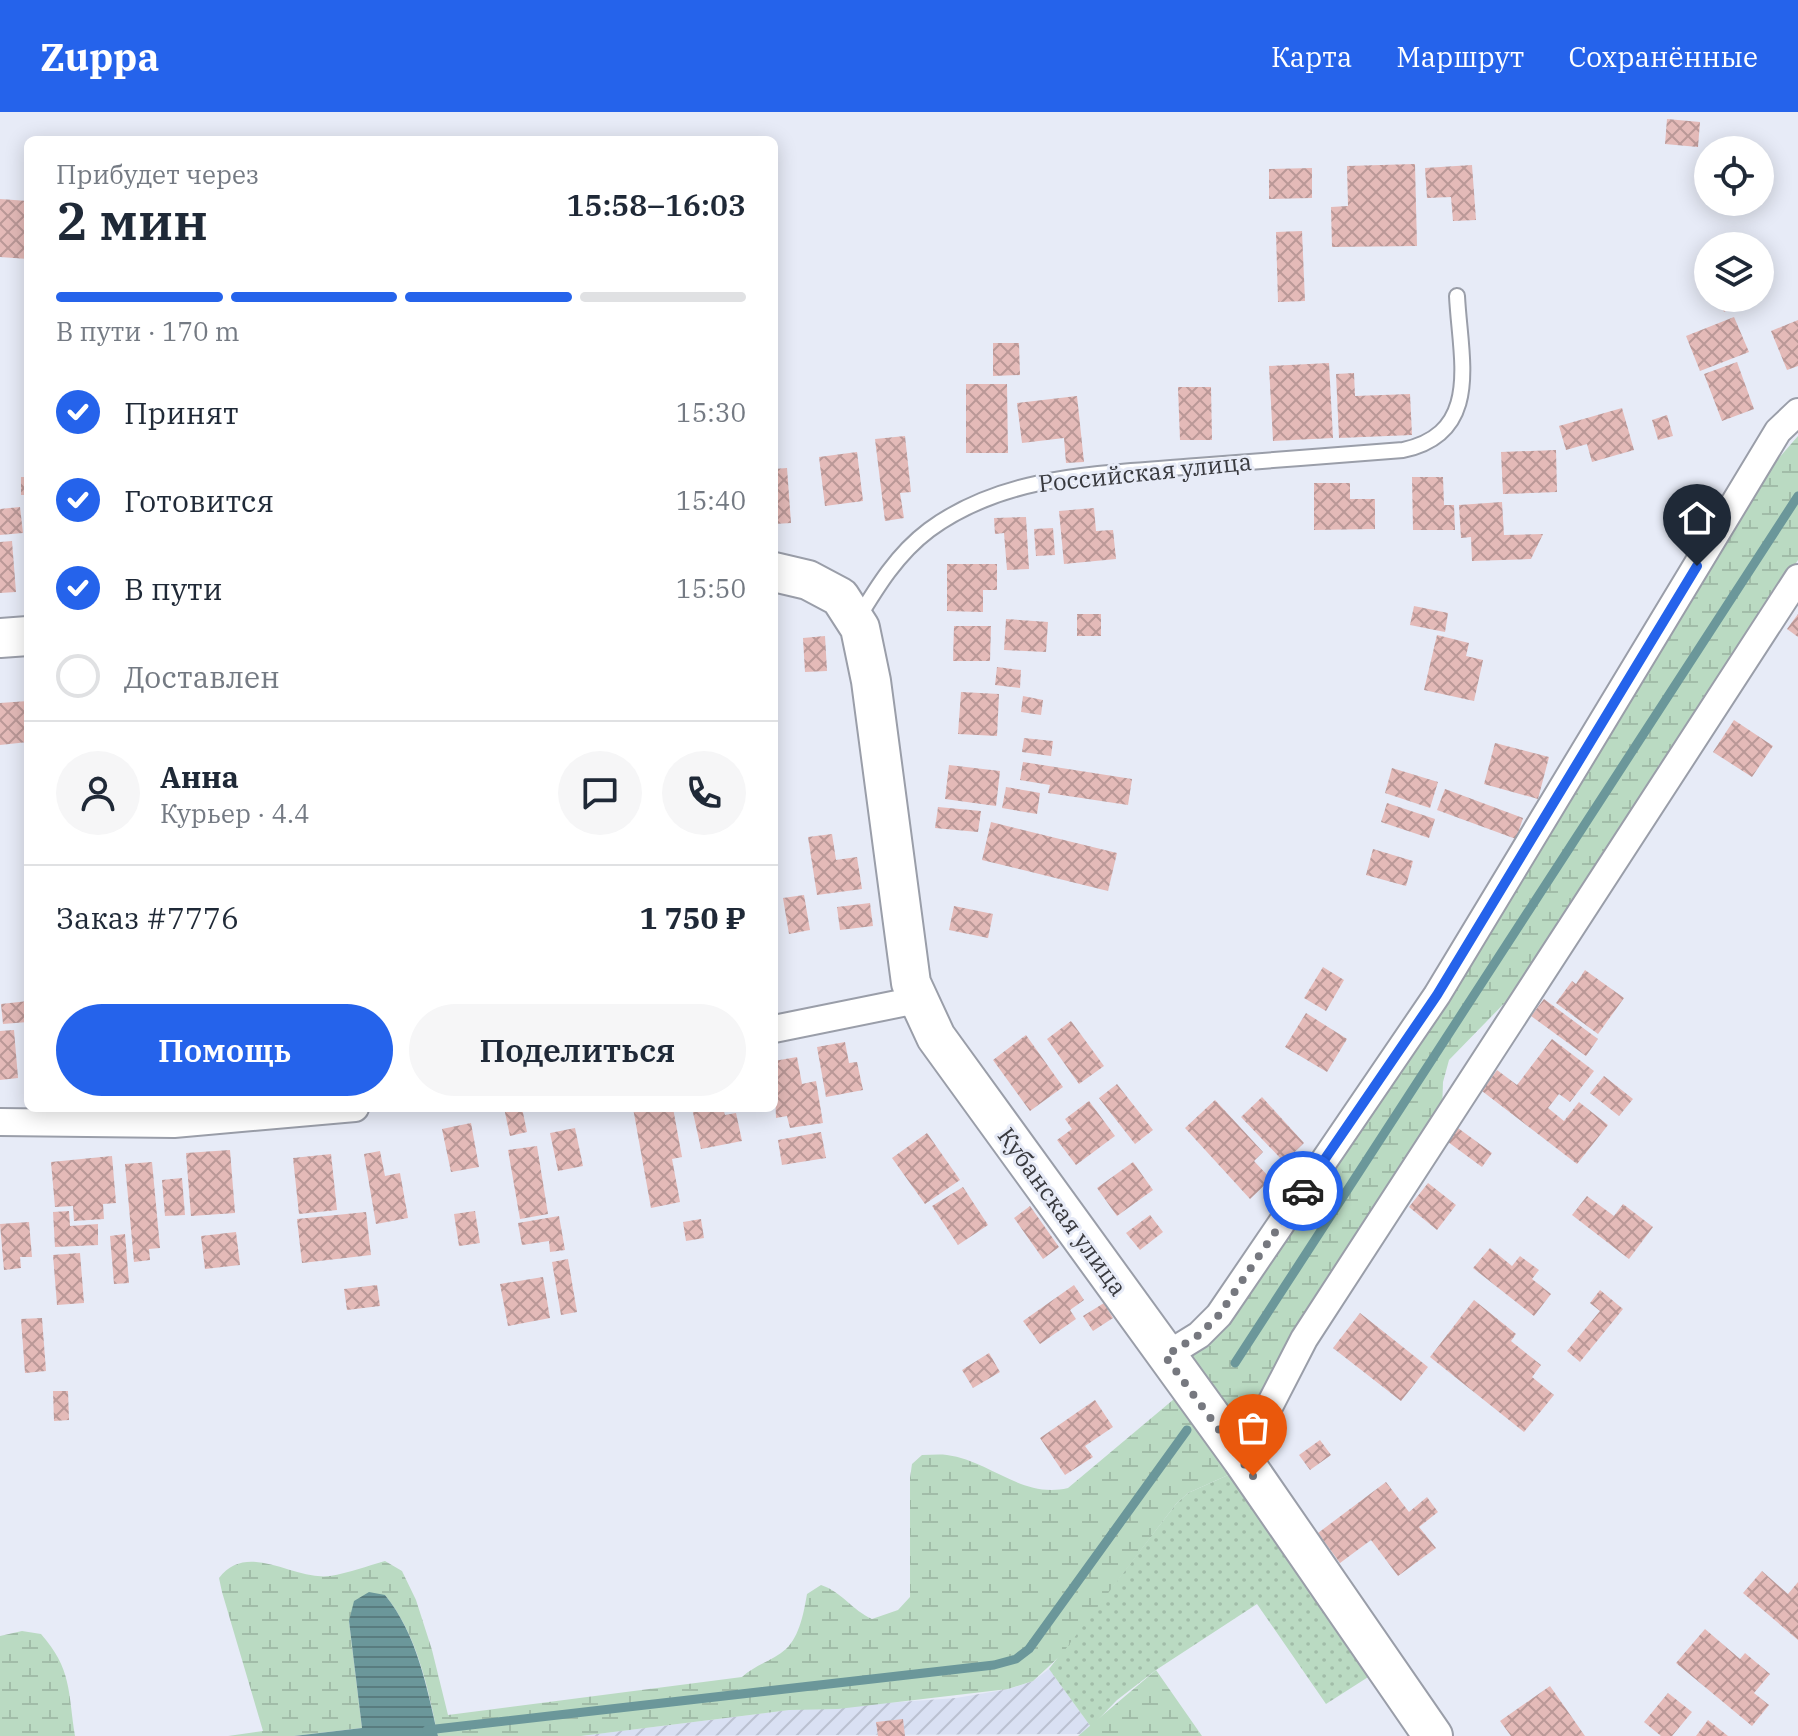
<!DOCTYPE html>
<html lang="ru">
<meta charset="utf-8">
<style>
:root{--surface:#fff;--page:#f6f6f7;--text:#1f2937;--muted:#747a83;--line:#e0e1e3;--accent:#2563eb}
body{margin:0;font-family:"IBM Plex Serif",serif;background:var(--page);color:var(--text);height:100vh;display:flex;flex-direction:column;font-size:30px;white-space:nowrap}
*{box-sizing:border-box;margin:0}
p{font-size:26px;color:var(--muted)}
.icon{flex:none;width:44px;height:44px;fill:none;stroke:currentColor;stroke-width:2;stroke-linecap:round;stroke-linejoin:round}
.map{position:relative;flex:1;overflow:hidden}
.panel{position:absolute;left:24px;top:24px;width:754px;height:976px;display:flex;flex-direction:column;background:var(--surface);border-radius:12px;box-shadow:0 4px 20px #0003}
.panel>*{flex:none}
.buttons{position:absolute;left:1694px;top:24px;display:grid;gap:16px}
.buttons a{display:grid;place-items:center;width:80px;height:80px;border-radius:50%;background:var(--surface);box-shadow:0 4px 20px #0003;font-size:40px}
.pin{position:absolute;display:grid;place-items:center;width:68px;height:68px;color:#fff;margin:-82px -34px;border-radius:50% 50% 50% 0;rotate:-45deg;box-shadow:0 0 8px #0007}
.pin .icon{rotate:45deg}
.courier{position:absolute;display:grid;place-items:center;width:80px;height:80px;margin:-40px;border:6px solid #2563eb;border-radius:50%;background:#fff;color:#222;box-shadow:0 2px 10px #0007}
.head em{font-style:normal;font-weight:600}
.head div{display:flex;flex-direction:column-reverse}
.head{display:flex;align-items:center;justify-content:space-between;height:136px;padding:0 32px}
h1{font-size:52px;font-weight:600;line-height:60px}
.bar{display:grid;grid-template-columns:repeat(4,1fr);gap:12px 8px;align-content:center;height:96px;padding:0 32px}
.bar i{height:10px;border-radius:6px;background:var(--line)}
.bar .on{background:var(--accent)}
.bar p{grid-column:span 4}
.line{display:flex;align-items:center;gap:20px;padding:0 32px;border-top:2px solid var(--line)}
.line div{flex:1}
.round{display:grid;place-items:center;flex:none;width:84px;height:84px;border-radius:42px;background:var(--page)}
ol{padding:0 32px;list-style:none}
li{display:flex;align-items:center;gap:24px;height:88px}
li p{margin-inline-start:auto}
li .icon{padding:8px;border-radius:50%;background:var(--accent);color:#fff;stroke-width:4}
li:last-child{color:var(--muted)}
li i{width:44px;height:44px;border:4px solid var(--line);border-radius:50%}
.cta{display:flex;gap:16px;margin-top:auto;padding:16px 32px}
.cta a{flex:1;height:92px;border-radius:48px;background:var(--accent);color:#fff;font-size:32px;font-weight:600;line-height:92px;text-align:center}
.cta a+a{background:var(--page);color:var(--text)}
header{display:flex;align-items:center;gap:48px;box-sizing:border-box;height:112px;padding:0 40px;background:var(--accent);color:#fff}
header strong{font-size:38px}
nav{display:flex;gap:44px;margin-inline-start:auto;font-size:28px}
.map>svg:first-child{display:block}
.industrial{fill:url(#industrial-furrows)}
.grass{fill:url(#grass-dots)}
.wetland{fill:url(#wetland-marsh)}
.water{fill:url(#water-rules)}
.lines{fill:none;stroke-linecap:round;stroke-linejoin:round}
.stream{stroke:#6b979a;stroke-width:9}
.building{fill:url(#building-cross-hatch)}
.lane-casing{stroke:#9a9ea9;stroke-width:18}
.street-casing{stroke:#9a9ea9;stroke-width:30}
.secondary-casing{stroke:#9a9ea9;stroke-width:42}
.lane{stroke:#fff;stroke-width:14}
.street{stroke:#fff;stroke-width:26}
.secondary{stroke:#fff;stroke-width:38}
.done{stroke:#76787f;stroke-width:8;stroke-dasharray:0 14.4}
.route{stroke:#2563eb;stroke-width:10}
.labels{text-anchor:middle;stroke-width:6;stroke-linejoin:round;paint-order:stroke}
.street-label{font-size:24px;fill:#393a3f;stroke:#e7ebf7}
</style>
<header>
<strong>Zuppa</strong>
<nav><a>Карта</a><a>Маршрут</a><a>Сохранённые</a></nav>
</header>
<div class="map">
<svg width="1798" height="1624" viewBox="0 0 1798 1624">
<defs>
<pattern id="industrial-furrows" width="10" height="10" patternUnits="userSpaceOnUse" patternTransform="scale(2)"><rect width="10" height="10" fill="#d9e0f3"/><path d="M-1 1l2-2M0 10L10 0M9 11l2-2" fill="none" stroke="#bbc1d1"/></pattern>
<pattern id="grass-dots" width="8" height="8" patternUnits="userSpaceOnUse" patternTransform="scale(2)"><rect width="8" height="8" fill="#badac2"/><path d="M2 2h.1M6 6h.1" fill="none" stroke="#a1bca8" stroke-width="1.8" stroke-linecap="round"/></pattern>
<pattern id="wetland-marsh" width="20" height="14" patternUnits="userSpaceOnUse" patternTransform="scale(2)"><rect width="20" height="14" fill="#badac2"/><path d="M1 5h8M5 5V1M11 12h8M15 12V8" fill="none" stroke="#a1bca8"/></pattern>
<pattern id="water-rules" width="6" height="5" patternUnits="userSpaceOnUse" patternTransform="scale(2)"><rect width="6" height="5" fill="#6b979a"/><path d="M0 2.5h6" fill="none" stroke="#597c7f"/></pattern>
<pattern id="building-cross-hatch" width="8" height="8" patternUnits="userSpaceOnUse" patternTransform="scale(2)"><rect width="8" height="8" fill="#e4bab8"/><path d="M0 0l8 8M0 8l8-8" fill="none" stroke="#ba9897"/></pattern>
</defs>
<rect width="100%" height="100%" fill="#e7ebf7"/>
<path class="industrial" d="M 1049,1557 L 1091,1615 L 1083,1622 L 581,1624 L 789,1598 L 956,1586 L 1009,1577 L 1033,1569 Z"/>
<path class="grass" d="M 1237,1359 L 1376,1560 L 1326,1592 L 1257,1492 L 1156,1558 L 1117,1588 L 1091,1615 L 1049,1557 L 1176,1392 L 1188,1381 Z"/>
<path class="wetland" d="M 1798,324 L 1798,448 L 1524,871 L 1449,948 L 1443,970 L 1442,999 L 1247,1316 L 1239,1318 L 1187,1246 L 1446,888 L 1778,347 Z
M 1180,1282 L 1237,1359 L 1188,1381 L 1176,1392 L 1061,1543 L 1033,1569 L 1008,1577 L 838,1597 L 789,1598 L 581,1624 L 438,1624 C 428,1576 417,1522 385,1483 L 349,1509 L 362,1616 L 294,1624 L 228,1624 L 263,1619 L 222,1480 L 219,1466 C 248,1428 293,1469 330,1464 C 349,1461 367,1454 385,1449 L 402,1459 L 416,1488 L 432,1538 L 448,1603 L 742,1565 C 755,1553 774,1548 786,1537 C 800,1524 804,1499 807,1482 L 821,1473 C 842,1480 852,1498 872,1507 L 898,1498 L 910,1485 L 910,1366 L 912,1352 L 922,1343 C 930,1343 939,1342 947,1343 C 991,1349 1022,1387 1068,1376 Z
M 22,1519 L 41,1522 C 72,1557 68,1580 75,1624 L 0,1624 L 0,1524 Z
M 1156,1558 L 1202,1624 L 1078,1624 Z"/>
<path class="water" d="M 369,1480 L 385,1483 C 417,1522 427,1576 438,1624 L 294,1624 L 362,1616 L 349,1509 L 354,1489 Z"/>
<g class="lines">
<path class="stream" d="M 1235,1251 L 1798,384
M 427,1618 L 994,1553 L 1016,1547 L 1029,1537 L 1187,1318"/>
</g>
<path class="building" d="M 1667,7 L 1700,10 L 1698,35 L 1665,32 Z
M 1415,52 L 1417,134 L 1332,135 L 1331,95 L 1348,94 L 1347,54 Z
M 1472,53 L 1476,108 L 1453,109 L 1451,85 L 1427,86 L 1425,56 Z
M 1312,56 L 1312,86 L 1269,87 L 1269,57 Z
M 0,87 L 28,89 L 28,147 L 0,145 Z
M 1302,119 L 1305,189 L 1278,190 L 1276,120 Z
M 1718,186 L 1734,186 L 1737,193 L 1724,200 Z
M 1734,205 L 1749,240 L 1700,259 L 1686,224 Z
M 1798,208 L 1798,254 L 1787,258 L 1771,219 Z
M 993,231 L 1019,231 L 1020,263 L 993,264 Z
M 1737,250 L 1754,297 L 1722,309 L 1704,262 Z
M 1329,251 L 1333,326 L 1273,329 L 1269,254 Z
M 1354,261 L 1355,284 L 1410,282 L 1412,323 L 1339,326 L 1336,262 Z
M 966,272 L 1007,272 L 1008,341 L 966,341 Z
M 1178,275 L 1211,275 L 1212,328 L 1180,328 Z
M 1077,284 L 1084,350 L 1066,351 L 1064,326 L 1022,331 L 1017,291 Z
M 1622,296 L 1634,338 L 1592,350 L 1587,332 L 1566,338 L 1559,314 Z
M 1667,303 L 1673,324 L 1658,328 L 1652,308 Z
M 905,324 L 911,380 L 900,381 L 904,406 L 885,409 L 875,327 Z
M 1556,338 L 1557,380 L 1503,382 L 1501,340 Z
M 857,340 L 863,389 L 825,394 L 819,345 Z
M 787,356 L 791,411 L 774,412 L 774,357 Z
M 21,365 L 28,365 L 28,383 L 21,383 Z
M 1412,365 L 1443,365 L 1444,393 L 1454,393 L 1455,418 L 1413,418 Z
M 1314,371 L 1350,371 L 1350,387 L 1375,387 L 1375,417 L 1314,418 Z
M 1502,390 L 1504,423 L 1543,422 L 1531,447 L 1472,449 L 1471,425 L 1461,426 L 1459,393 Z
M 20,395 L 23,421 L 0,423 L 0,397 Z
M 1094,396 L 1096,419 L 1113,418 L 1116,447 L 1064,452 L 1059,399 Z
M 1026,405 L 1029,457 L 1007,458 L 1004,421 L 995,422 L 994,406 Z
M 1053,416 L 1055,443 L 1036,444 L 1034,417 Z
M 12,429 L 16,480 L 0,481 L 0,430 Z
M 947,452 L 997,452 L 997,478 L 983,478 L 983,500 L 947,499 Z
M 1414,494 L 1448,501 L 1445,520 L 1410,513 Z
M 1077,502 L 1101,502 L 1101,524 L 1077,524 Z
M 1798,502 L 1798,525 L 1787,517 Z
M 1006,507 L 1048,510 L 1046,540 L 1004,538 Z
M 954,514 L 991,514 L 990,549 L 953,549 Z
M 1437,523 L 1469,531 L 1466,544 L 1483,548 L 1474,589 L 1424,578 Z
M 825,524 L 827,559 L 805,560 L 803,526 Z
M 997,555 L 1021,558 L 1020,576 L 995,573 Z
M 961,580 L 999,582 L 997,624 L 958,622 Z
M 1023,584 L 1043,588 L 1041,603 L 1021,600 Z
M 28,589 L 28,630 L 0,633 L 0,591 Z
M 1734,608 L 1773,634 L 1752,665 L 1713,640 Z
M 1024,626 L 1053,629 L 1051,644 L 1022,640 Z
M 1495,631 L 1549,645 L 1538,687 L 1484,672 Z
M 1023,650 L 1132,667 L 1128,693 L 1048,681 L 1050,673 L 1020,668 Z
M 949,653 L 1000,659 L 996,694 L 945,687 Z
M 1392,656 L 1438,670 L 1430,696 L 1385,681 Z
M 1006,675 L 1040,681 L 1037,702 L 1002,696 Z
M 1445,677 L 1523,706 L 1516,727 L 1437,698 Z
M 1387,691 L 1435,707 L 1429,726 L 1381,710 Z
M 938,695 L 981,699 L 978,720 L 935,716 Z
M 991,710 L 1117,741 L 1108,779 L 982,748 Z
M 832,722 L 836,748 L 857,745 L 862,777 L 817,783 L 808,725 Z
M 1373,737 L 1413,749 L 1406,774 L 1366,763 Z
M 804,783 L 810,818 L 789,822 L 783,786 Z
M 870,791 L 873,814 L 840,818 L 837,795 Z
M 954,794 L 993,802 L 988,826 L 949,818 Z
M 1323,855 L 1344,868 L 1326,899 L 1304,886 Z
M 1585,858 L 1624,886 L 1598,922 L 1556,891 L 1572,869 L 1576,872 Z
M 1544,887 L 1598,927 L 1586,944 L 1531,904 Z
M 28,889 L 28,910 L 3,912 L 1,892 Z
M 1306,901 L 1347,927 L 1327,960 L 1285,935 Z
M 1071,909 L 1104,954 L 1079,972 L 1047,927 Z
M 14,918 L 18,966 L 0,968 L 0,919 Z
M 1026,923 L 1063,975 L 1030,999 L 993,948 Z
M 1552,927 L 1594,959 L 1570,990 L 1559,982 L 1548,996 L 1564,1009 L 1579,990 L 1608,1013 L 1577,1052 L 1482,979 L 1497,958 L 1517,973 Z
M 845,930 L 849,951 L 857,950 L 863,978 L 826,985 L 817,935 Z
M 797,945 L 802,972 L 816,969 L 823,1011 L 790,1016 L 787,1004 L 776,1006 L 774,949 Z
M 1604,964 L 1633,987 L 1619,1004 L 1590,981 Z
M 1117,972 L 1153,1018 L 1135,1032 L 1099,986 Z
M 1262,985 L 1304,1031 L 1284,1050 L 1241,1005 Z
M 1215,988 L 1263,1040 L 1254,1049 L 1271,1067 L 1250,1087 L 1185,1016 Z
M 1089,989 L 1115,1024 L 1076,1053 L 1057,1028 L 1072,1017 L 1065,1007 Z
M 504,996 L 522,996 L 527,1020 L 510,1024 Z
M 633,996 L 673,996 L 682,1045 L 672,1047 L 680,1090 L 651,1096 Z
M 692,996 L 723,996 L 725,1003 L 736,1001 L 742,1029 L 701,1037 Z
M 471,1011 L 479,1055 L 451,1060 L 442,1017 Z
M 575,1016 L 583,1054 L 558,1059 L 550,1021 Z
M 1458,1016 L 1492,1041 L 1482,1055 L 1448,1030 Z
M 821,1020 L 826,1046 L 782,1053 L 778,1028 Z
M 927,1021 L 960,1068 L 925,1092 L 892,1046 Z
M 537,1034 L 548,1102 L 520,1107 L 508,1038 Z
M 230,1038 L 235,1101 L 191,1104 L 186,1041 Z
M 380,1039 L 385,1064 L 400,1061 L 408,1106 L 376,1112 L 364,1042 Z
M 331,1042 L 337,1098 L 299,1102 L 293,1046 Z
M 112,1044 L 116,1091 L 103,1092 L 104,1107 L 74,1109 L 73,1094 L 55,1095 L 51,1050 Z
M 152,1050 L 160,1136 L 149,1137 L 150,1148 L 134,1150 L 125,1052 Z
M 1133,1050 L 1153,1078 L 1117,1104 L 1097,1076 Z
M 182,1066 L 185,1103 L 165,1104 L 162,1068 Z
M 1428,1071 L 1456,1093 L 1437,1118 L 1409,1095 Z
M 963,1075 L 988,1113 L 958,1133 L 932,1094 Z
M 1587,1084 L 1614,1104 L 1623,1092 L 1653,1115 L 1629,1147 L 1572,1103 Z
M 1030,1094 L 1059,1135 L 1043,1147 L 1014,1106 Z
M 69,1099 L 70,1114 L 98,1112 L 98,1133 L 55,1135 L 53,1100 Z
M 475,1099 L 480,1131 L 459,1134 L 454,1102 Z
M 366,1100 L 371,1143 L 302,1151 L 297,1107 Z
M 1150,1103 L 1163,1120 L 1140,1138 L 1126,1121 Z
M 559,1104 L 565,1138 L 550,1140 L 549,1129 L 522,1133 L 518,1111 Z
M 701,1107 L 704,1126 L 686,1129 L 683,1110 Z
M 29,1110 L 32,1145 L 20,1145 L 21,1156 L 4,1158 L 0,1112 Z
M 236,1120 L 240,1153 L 205,1157 L 201,1124 Z
M 125,1122 L 129,1171 L 114,1172 L 110,1124 Z
M 1490,1136 L 1512,1154 L 1520,1144 L 1539,1158 L 1532,1167 L 1551,1182 L 1534,1204 L 1473,1156 Z
M 80,1141 L 84,1191 L 57,1193 L 53,1143 Z
M 568,1147 L 577,1200 L 561,1203 L 552,1150 Z
M 543,1165 L 550,1206 L 508,1214 L 500,1172 Z
M 377,1173 L 380,1194 L 347,1198 L 344,1177 Z
M 1074,1173 L 1084,1188 L 1070,1198 L 1076,1207 L 1040,1232 L 1023,1209 Z
M 1600,1178 L 1623,1197 L 1580,1250 L 1567,1239 L 1600,1199 L 1590,1191 Z
M 1474,1188 L 1516,1222 L 1511,1229 L 1541,1253 L 1532,1265 L 1554,1283 L 1524,1320 L 1430,1245 Z
M 1104,1191 L 1113,1206 L 1093,1219 L 1083,1204 Z
M 1360,1201 L 1428,1255 L 1401,1289 L 1333,1236 Z
M 42,1206 L 46,1259 L 25,1261 L 21,1207 Z
M 989,1241 L 1000,1260 L 973,1276 L 962,1258 Z
M 53,1279 L 68,1279 L 69,1308 L 54,1309 Z
M 1095,1288 L 1113,1315 L 1085,1334 L 1093,1345 L 1065,1363 L 1040,1326 Z
M 1320,1328 L 1331,1343 L 1310,1358 L 1299,1343 Z
M 1386,1370 L 1409,1400 L 1427,1385 L 1438,1400 L 1419,1415 L 1436,1436 L 1398,1464 L 1371,1428 L 1340,1451 L 1318,1421 Z
M 1762,1459 L 1788,1482 L 1798,1470 L 1798,1528 L 1743,1481 Z
M 1705,1517 L 1740,1547 L 1745,1541 L 1770,1562 L 1754,1581 L 1769,1593 L 1752,1614 L 1676,1551 Z
M 1550,1574 L 1585,1624 L 1511,1624 L 1500,1609 Z
M 1668,1581 L 1692,1600 L 1672,1624 L 1661,1624 L 1644,1610 Z
M 903,1607 L 905,1624 L 878,1624 L 876,1610 Z
M 1708,1608 L 1728,1624 L 1696,1624 Z"/>
<g class="lines">
<defs>
<path id="lane" d="M 857,508 C 877,475 897,442 929,418 C 1006,361 1105,362 1197,354 C 1266,349 1334,343 1403,338 C 1483,321 1460,246 1457,184"/>
<path id="street" d="M 774,917 L 917,888
M 0,1010 L 174,1012 L 355,996
M 1165,1244 L 1199,1223 L 1219,1203 L 1437,883 L 1778,319 L 1798,300
M 1242,1347 L 1304,1227 L 1798,466"/>
<path id="secondary" d="M 774,460 L 808,468 L 840,485 L 860,516 L 871,569 L 911,871 L 936,925 L 1242,1347 L 1433,1624
M 0,526 L 28,524"/>
</defs>
<use href="#lane" class="lane-casing"/>
<use href="#street" class="street-casing"/>
<use href="#secondary" class="secondary-casing"/>
<use href="#lane" class="lane"/>
<use href="#street" class="street"/>
<use href="#secondary" class="secondary"/>
</g>
<g class="lines">
<path class="done" d="M 1253,1364 L 1165,1244 L 1199,1223 L 1219,1203 L 1303,1079"/>
<path class="route" d="M 1303,1079 L 1437,883 L 1697,454"/>
</g>
<g class="labels">
<g class="street-label">
<text transform="translate(1145 361) rotate(-6)" y="8">Российская улица</text>
<text transform="translate(1062 1100) rotate(54)" y="8">Кубанская улица</text>
</g>
</g>
</svg>
<div class="buttons">
<a><svg class="icon" aria-label="locate" viewBox="0 0 24 24"><circle cx="12" cy="12" r="6"/><path d="M12 2v4M12 18v4M2 12h4M18 12h4"/></svg></a>
<a><svg class="icon" aria-label="layers" viewBox="0 0 24 24"><path d="M12 4l9 5-9 5-9-5zM3 14l9 5 9-5"/></svg></a>
</div>
<div class="pin" style="left:1253px;top:1364px;background:#ea580c"><svg class="icon" aria-label="bag" viewBox="0 0 24 24"><path d="M5 8h14l-1 12H6zM9 8a3 3 0 0 1 6 0"/></svg></div>
<div class="pin" style="left:1697px;top:454px;background:#1f2937"><svg class="icon" aria-label="home" viewBox="0 0 24 24"><path d="M3 11l9-7 9 7M6 9v11h12V9"/></svg></div>
<div class="courier" style="left:1303px;top:1079px"><svg class="icon" aria-label="car" viewBox="0 0 24 24"><path d="M5 17H2v-5l4-1 3-4h7l3 4 3 1v5h-3M9 17h6M6 11h13"/><circle cx="7" cy="17" r="2"/><circle cx="17" cy="17" r="2"/></svg></div>
<section class="panel">
<div class="head"><div><h1>2 мин</h1><p>Прибудет через</p></div><em>15:58–16:03</em></div>
<div class="bar"><i class="on"></i><i class="on"></i><i class="on"></i><i></i><p>В пути · 170 m</p></div>
<ol>
<li><svg class="icon" aria-label="check" viewBox="0 0 24 24"><path d="M5 12l5 5 9-10"/></svg>Принят<p>15:30</p></li>
<li><svg class="icon" aria-label="check" viewBox="0 0 24 24"><path d="M5 12l5 5 9-10"/></svg>Готовится<p>15:40</p></li>
<li><svg class="icon" aria-label="check" viewBox="0 0 24 24"><path d="M5 12l5 5 9-10"/></svg>В пути<p>15:50</p></li>
<li><i></i>Доставлен</li>
</ol>
<div class="line" style="height:144px"><a class="round"><svg class="icon" aria-label="person" viewBox="0 0 24 24"><circle cx="12" cy="8" r="4"/><path d="M4 21q1-7 8-7t8 7"/></svg></a><div><b>Анна</b><p>Курьер · 4.4</p></div><a class="round"><svg class="icon" aria-label="chat" viewBox="0 0 24 24"><path d="M4 5h16v11H9l-5 4z"/></svg></a><a class="round"><svg class="icon" aria-label="phone" viewBox="0 0 24 24"><path d="M5 4h4l2 5-3 2q2 4 5 5l2-3 5 2v4C11 20 4 13 5 4z"/></svg></a></div>
<div class="line" style="height:104px"><div>Заказ #7776</div><b>1 750 ₽</b></div>
<div class="cta"><a>Помощь</a><a>Поделиться</a></div>
</section>
</div>
